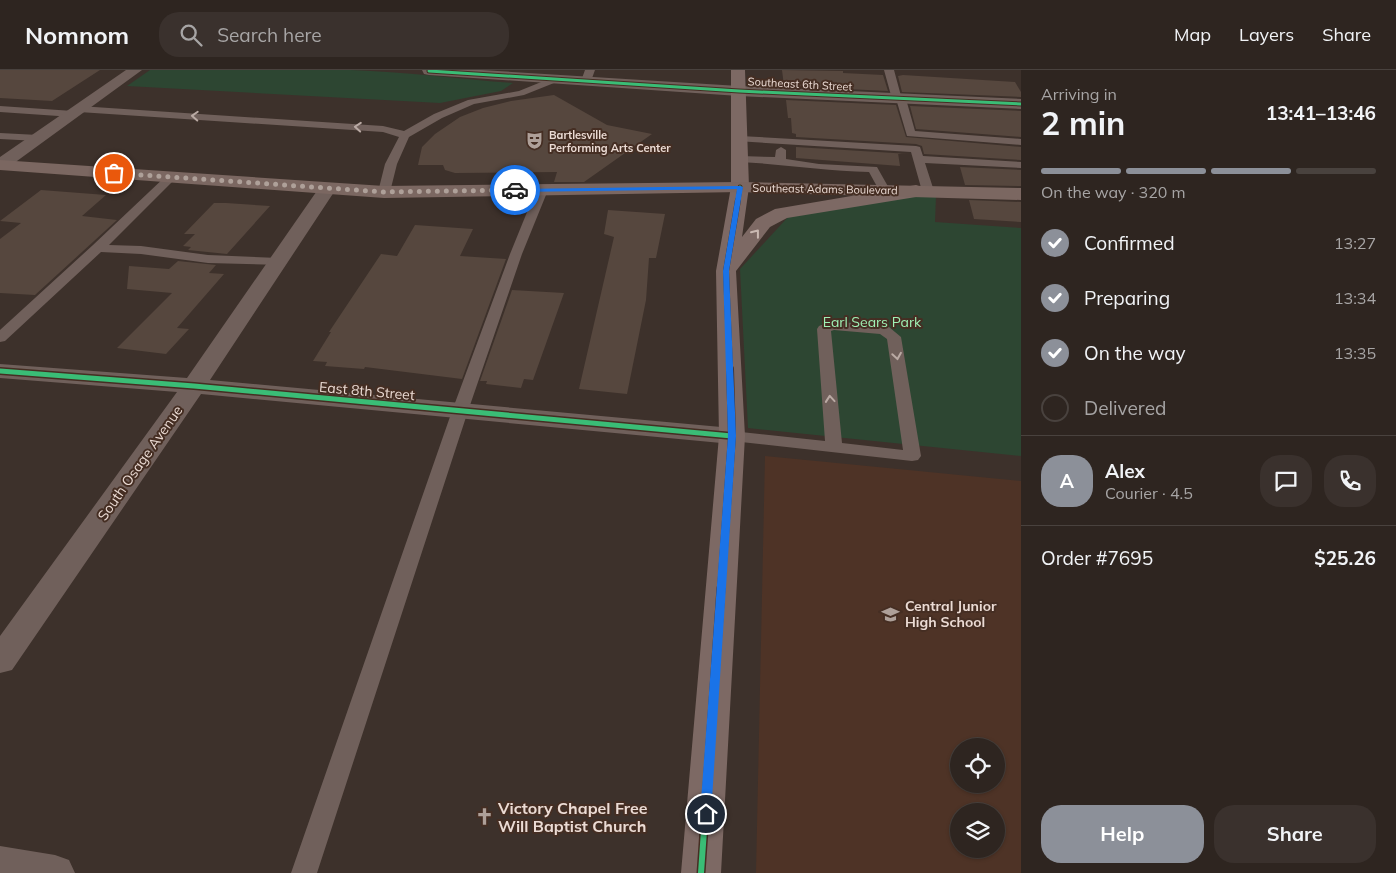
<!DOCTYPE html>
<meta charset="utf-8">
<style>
:root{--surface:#2e2520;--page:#3a312d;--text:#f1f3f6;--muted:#a7a5a5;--line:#49423e;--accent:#8c9099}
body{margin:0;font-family:Mulish,sans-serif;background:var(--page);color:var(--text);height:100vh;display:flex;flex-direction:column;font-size:19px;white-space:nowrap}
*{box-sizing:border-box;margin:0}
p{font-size:16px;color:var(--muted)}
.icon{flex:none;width:28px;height:28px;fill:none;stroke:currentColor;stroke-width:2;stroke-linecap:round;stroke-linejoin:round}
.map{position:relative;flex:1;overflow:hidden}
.sheet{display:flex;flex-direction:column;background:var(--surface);width:375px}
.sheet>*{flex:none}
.controls{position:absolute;left:950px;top:668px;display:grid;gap:10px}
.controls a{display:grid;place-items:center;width:55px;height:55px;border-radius:50%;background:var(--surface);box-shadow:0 1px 4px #0004,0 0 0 1px var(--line);font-size:25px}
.pin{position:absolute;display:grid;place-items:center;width:42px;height:42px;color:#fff;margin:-21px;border:2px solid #fff;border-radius:50%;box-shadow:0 1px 5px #0007}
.courier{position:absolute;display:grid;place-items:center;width:50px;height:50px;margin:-25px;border:4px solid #1a73e8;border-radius:50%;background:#fff;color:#222;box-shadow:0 1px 6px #0007}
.summary em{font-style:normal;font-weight:700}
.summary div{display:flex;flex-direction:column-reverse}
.summary{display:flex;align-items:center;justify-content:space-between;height:85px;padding:0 20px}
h1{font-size:32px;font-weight:700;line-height:38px}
.bar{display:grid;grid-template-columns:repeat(4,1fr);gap:8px 5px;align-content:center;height:60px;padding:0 20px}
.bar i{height:6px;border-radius:4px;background:var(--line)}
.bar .active{background:var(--accent)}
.bar p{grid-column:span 4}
.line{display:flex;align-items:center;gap:12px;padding:0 20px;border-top:1px solid var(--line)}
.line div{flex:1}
.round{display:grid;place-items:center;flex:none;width:52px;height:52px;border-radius:20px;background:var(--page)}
ol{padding:0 20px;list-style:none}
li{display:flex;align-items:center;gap:15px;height:55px}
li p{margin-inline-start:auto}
li .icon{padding:5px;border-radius:50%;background:var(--accent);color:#fff;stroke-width:4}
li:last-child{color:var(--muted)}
li i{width:28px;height:28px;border:2px solid var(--line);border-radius:50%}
.cta{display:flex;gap:10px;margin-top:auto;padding:10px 20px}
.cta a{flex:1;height:58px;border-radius:20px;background:var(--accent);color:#fff;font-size:20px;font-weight:700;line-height:58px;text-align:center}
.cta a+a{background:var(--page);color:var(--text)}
header{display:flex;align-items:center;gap:30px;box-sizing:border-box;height:70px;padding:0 25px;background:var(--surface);border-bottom:1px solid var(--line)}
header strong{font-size:24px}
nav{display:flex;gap:28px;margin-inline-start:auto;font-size:18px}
.search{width:350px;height:45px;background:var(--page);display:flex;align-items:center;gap:12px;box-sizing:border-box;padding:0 18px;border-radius:20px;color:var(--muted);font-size:19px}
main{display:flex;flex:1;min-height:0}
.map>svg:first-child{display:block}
.built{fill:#4e3326;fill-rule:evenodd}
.green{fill:#2d4632}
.building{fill:#56473e}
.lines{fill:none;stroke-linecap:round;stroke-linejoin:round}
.lane{fill:#70605b;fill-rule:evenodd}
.street{fill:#70605b;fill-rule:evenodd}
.secondary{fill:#7d6964;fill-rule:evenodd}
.primary{fill:#7b6761;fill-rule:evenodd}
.cycleway-far3-casing{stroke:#452e23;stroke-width:5}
.cycleway-far2-casing{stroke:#452e23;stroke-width:6}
.cycleway-far1-casing{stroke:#452e23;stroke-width:8}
.cycleway-casing{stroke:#452e23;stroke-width:9}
.cycleway-far3{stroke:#3abd76;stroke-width:3}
.cycleway-far2{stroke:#3abd76;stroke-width:4}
.cycleway-far1{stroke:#3abd76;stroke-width:5}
.cycleway{stroke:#3abd76;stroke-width:6}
.oneway{stroke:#baaaa4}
.oneway2{stroke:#cab9b2}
.route{fill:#1a73e8}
.done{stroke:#aea099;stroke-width:5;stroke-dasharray:0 9}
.labels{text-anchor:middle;stroke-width:4;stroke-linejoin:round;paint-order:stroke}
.far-street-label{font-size:11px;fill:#ebdbd4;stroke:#452e23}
.far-poi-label{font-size:11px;font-weight:bold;fill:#ebdbd4;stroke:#452e23;text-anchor:start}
.park-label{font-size:14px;fill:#9ff1b5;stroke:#452e23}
.street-label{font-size:14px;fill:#ebdbd4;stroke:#452e23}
.poi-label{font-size:14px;font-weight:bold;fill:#ebdbd4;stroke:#452e23;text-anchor:start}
.near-poi-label{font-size:16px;font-weight:bold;fill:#ebdbd4;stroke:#452e23;text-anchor:start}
</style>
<header>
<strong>Nomnom</strong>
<div class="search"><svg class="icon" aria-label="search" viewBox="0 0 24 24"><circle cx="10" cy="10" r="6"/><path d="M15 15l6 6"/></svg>Search here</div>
<nav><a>Map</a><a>Layers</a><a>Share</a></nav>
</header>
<main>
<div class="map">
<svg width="1021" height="803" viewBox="0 0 1021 803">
<rect width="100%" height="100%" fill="#3d312b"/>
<path class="built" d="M 765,386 L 1021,411 L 1021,803 L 756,803 ZM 959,676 L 996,676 L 996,714 L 959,714 ZM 959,741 L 996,741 L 996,779 L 959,779 Z"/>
<path class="green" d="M 150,0 C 217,0 284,0 351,0 C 405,2 459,9 513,13 L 501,21 L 440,33 L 127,16 Z
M 913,126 L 936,126 L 935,152 L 1021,158 L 1021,386 L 748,358 L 740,199 L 789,146 Z"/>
<path class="building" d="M 0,0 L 100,0 L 52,31 L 0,28 Z
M 782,0 L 843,1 L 843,3 L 883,5 L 888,21 L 784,16 Z
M 903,5 L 1015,12 L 1021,22 L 1021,27 L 902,22 L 898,6 Z
M 554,25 L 607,55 L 652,64 L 584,112 L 554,112 L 557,102 L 455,103 L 445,100 L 443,95 L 418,95 L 422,77 L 435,64 L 460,47 L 483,38 L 511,31 Z
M 786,30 L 896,35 L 906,67 L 1021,77 L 1021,90 L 924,84 L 922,76 L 916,74 L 796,67 L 796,64 L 792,63 L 791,48 L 788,48 Z
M 910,36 L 1021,41 L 1021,67 L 916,59 Z
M 796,77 L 910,84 L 898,83 L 900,96 L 796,88 Z
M 960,97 L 1021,100 L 1021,116 L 965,115 Z
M 41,120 L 106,125 L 82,146 L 117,150 L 35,225 L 0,223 L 0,169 L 21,153 L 0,151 Z
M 969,130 L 1021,132 L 1021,152 L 974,149 Z
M 214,133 L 226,133 L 270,136 L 227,184 L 188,180 L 191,177 L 183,176 L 195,164 L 184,164 Z
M 608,140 L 665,144 L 656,188 L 649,188 L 646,230 L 627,324 L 579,319 L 614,167 L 604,164 Z
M 415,155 L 473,159 L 460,186 L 506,189 L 462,309 L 365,297 L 364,299 L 325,296 L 327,292 L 313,291 L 331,262 L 329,262 L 381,184 L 397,186 Z
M 178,191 L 216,195 L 209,203 L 224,204 L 177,258 L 189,259 L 166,284 L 117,278 L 172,223 L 127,219 L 129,196 L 169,199 Z
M 512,220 L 564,223 L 533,310 L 524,309 L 521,318 L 486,314 L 487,311 L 480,311 Z"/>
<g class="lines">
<path class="lane" d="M 585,0 L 595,0 L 591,11 L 586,14 L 581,11 Z
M 884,0 L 894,0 L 901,26 L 906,29 L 915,61 L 1021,69 L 1021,75 L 907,66 L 897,32 L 892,29 Z
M 556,6 L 559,7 L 559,11 L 524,25 L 474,34 L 442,48 L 409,67 L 397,94 L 390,122 L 384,126 L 378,122 L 385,94 L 399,67 L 383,62 L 79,42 L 74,39 L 79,36 L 383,56 L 404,61 L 434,44 L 468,30 L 519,21 Z
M 0,36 L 73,41 L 78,44 L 73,47 L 0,42 Z
M 0,63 L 38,65 L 43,68 L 38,71 L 0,69 Z
M 740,66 L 916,76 L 920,77 L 923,86 L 1021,92 L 1021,98 L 925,93 L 934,121 L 928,125 L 922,121 L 911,82 L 736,71 L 735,69 Z
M 781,77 L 786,80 L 786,89 L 819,94 L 877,97 L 890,120 L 884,123 L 880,122 L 869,102 C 826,101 783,94 740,92 L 734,89 L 740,86 L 775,87 L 776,80 Z
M 171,104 L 175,105 L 177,107 L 109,175 L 141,176 L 208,185 L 278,188 L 285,192 L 283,195 L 208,193 L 141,184 L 101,182 L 5,271 L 0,272 L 0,260 L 93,175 L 167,105 Z
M 542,117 L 548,120 L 522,184 L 468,341 L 317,803 L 291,803 L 452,341 L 510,184 L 536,120 Z
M 832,251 L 884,256 L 889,257 L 901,267 L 921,386 L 918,390 L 912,391 L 732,371 L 726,370 L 724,366 L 726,362 L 732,361 L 825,371 L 817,259 L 819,256 ZM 834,260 L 880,264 L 887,269 L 903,380 L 842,373 L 831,261 Z"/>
<path class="street" d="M 126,0 L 142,0 L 6,99 L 0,100 L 0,87 Z
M 422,0 L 481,0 L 739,16 L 1021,29 L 1021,39 L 739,26 L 429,5 L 424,4 Z
M 327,114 L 333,115 L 336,119 L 210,310 L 732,358 L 741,360 L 745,366 L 741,372 L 732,374 L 201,324 L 12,600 L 0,603 L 0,566 L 177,322 L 0,308 L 0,294 L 187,308 L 321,115 Z
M 0,776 L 55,785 L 69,790 L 75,803 L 0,803 Z"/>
<path class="secondary" d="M 731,0 L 745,0 L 749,117 L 742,167 L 756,149 L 775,139 L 916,115 L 922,117 L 925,121 L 922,125 L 916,127 L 787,148 L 770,157 L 736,201 L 745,366 L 721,803 L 681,803 L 719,366 L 716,201 L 731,117 Z"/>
<path class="primary" d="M 0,90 L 384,116 L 740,112 L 1021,118 L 1021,130 L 740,122 L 384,128 L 0,100 Z"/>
<defs>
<path id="cycleway-far3" d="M 429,1 L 739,21 L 1021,34
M 738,131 L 740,117"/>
<path id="cycleway-far2" d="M 730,300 L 726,201 L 738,130"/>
<path id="cycleway-far1" d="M 0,301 L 194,316 L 732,366
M 721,520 L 732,366 L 730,299"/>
<path id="cycleway" d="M 701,803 L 721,518"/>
</defs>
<use href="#cycleway-far3" class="cycleway-far3-casing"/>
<use href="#cycleway-far2" class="cycleway-far2-casing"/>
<use href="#cycleway-far1" class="cycleway-far1-casing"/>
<use href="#cycleway" class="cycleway-casing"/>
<use href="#cycleway-far3" class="cycleway-far3"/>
<use href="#cycleway-far2" class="cycleway-far2"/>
<use href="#cycleway-far1" class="cycleway-far1"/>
<use href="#cycleway" class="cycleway"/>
</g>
<defs><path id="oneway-chevron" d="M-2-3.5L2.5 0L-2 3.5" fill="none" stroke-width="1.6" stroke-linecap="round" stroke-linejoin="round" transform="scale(1.25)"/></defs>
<g class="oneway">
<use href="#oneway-chevron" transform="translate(195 46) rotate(-177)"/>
<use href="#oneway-chevron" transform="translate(358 57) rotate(-176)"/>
<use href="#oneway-chevron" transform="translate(897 286) rotate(81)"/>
<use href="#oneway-chevron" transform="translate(830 329) rotate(-95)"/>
</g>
<use class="oneway2" href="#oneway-chevron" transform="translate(756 163) rotate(-52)"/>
<path class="route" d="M 740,116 L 743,117 L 729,201 L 736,366 L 711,744 L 710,747 L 701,747 L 700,744 L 728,366 L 723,201 L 737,119 L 515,122 L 512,120 L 515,119 Z"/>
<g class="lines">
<path class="done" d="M 114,103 L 384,122 L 515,120"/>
</g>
<defs>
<symbol id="theatre-bare" viewBox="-9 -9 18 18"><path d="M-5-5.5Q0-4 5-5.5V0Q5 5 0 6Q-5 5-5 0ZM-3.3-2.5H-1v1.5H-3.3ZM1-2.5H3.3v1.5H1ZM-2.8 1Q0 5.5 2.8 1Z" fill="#aea099" stroke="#452e23" stroke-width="2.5" paint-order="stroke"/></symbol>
<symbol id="school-bare" viewBox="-9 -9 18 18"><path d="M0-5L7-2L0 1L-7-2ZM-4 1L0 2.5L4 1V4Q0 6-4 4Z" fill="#aea099" stroke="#452e23" stroke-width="2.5" paint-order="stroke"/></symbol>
<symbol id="church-bare" viewBox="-9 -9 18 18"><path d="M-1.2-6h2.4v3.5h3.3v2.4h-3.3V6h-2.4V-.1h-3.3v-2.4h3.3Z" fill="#aea099" stroke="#452e23" stroke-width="2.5" paint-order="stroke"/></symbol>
</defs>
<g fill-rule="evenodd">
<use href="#theatre-bare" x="522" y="58" width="25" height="25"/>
<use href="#school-bare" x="878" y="532" width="25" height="25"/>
<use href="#church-bare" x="472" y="734" width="25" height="25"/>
</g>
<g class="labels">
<g class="far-street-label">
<text transform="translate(800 14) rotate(3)" y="4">Southeast 6th Street</text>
<text transform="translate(825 119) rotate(1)" y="4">Southeast Adams Boulevard</text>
</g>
<g class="far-poi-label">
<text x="549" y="69">Bartlesville<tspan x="549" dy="13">Performing Arts Center</tspan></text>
</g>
<g class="park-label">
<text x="872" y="257">Earl Sears Park</text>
</g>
<g class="street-label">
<text transform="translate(367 321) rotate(5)" y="5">East 8th Street</text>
<text transform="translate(140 393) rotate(-55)" y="5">South Osage Avenue</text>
</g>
<g class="poi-label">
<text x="905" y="541">Central Junior<tspan x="905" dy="16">High School</tspan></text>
</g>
<g class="near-poi-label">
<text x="498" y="744">Victory Chapel Free<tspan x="498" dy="18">Will Baptist Church</tspan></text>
</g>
</g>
</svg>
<div class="controls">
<a><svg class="icon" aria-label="locate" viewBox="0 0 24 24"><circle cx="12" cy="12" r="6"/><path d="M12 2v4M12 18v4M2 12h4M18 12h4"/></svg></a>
<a><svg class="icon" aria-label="layers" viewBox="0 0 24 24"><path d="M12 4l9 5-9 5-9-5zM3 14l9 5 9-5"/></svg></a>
</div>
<div class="pin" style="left:114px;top:103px;background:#ea580c"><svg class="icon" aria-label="bag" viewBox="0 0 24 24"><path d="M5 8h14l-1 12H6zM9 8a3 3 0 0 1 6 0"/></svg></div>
<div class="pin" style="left:706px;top:744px;background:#1f2937"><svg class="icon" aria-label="home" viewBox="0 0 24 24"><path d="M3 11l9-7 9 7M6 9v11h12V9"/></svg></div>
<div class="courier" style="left:515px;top:120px"><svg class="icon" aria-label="car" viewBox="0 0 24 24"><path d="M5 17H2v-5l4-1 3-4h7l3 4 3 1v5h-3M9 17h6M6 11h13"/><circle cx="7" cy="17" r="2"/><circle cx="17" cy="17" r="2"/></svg></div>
</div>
<section class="sheet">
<div class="summary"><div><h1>2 min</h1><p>Arriving in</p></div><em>13:41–13:46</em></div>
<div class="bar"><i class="active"></i><i class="active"></i><i class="active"></i><i></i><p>On the way · 320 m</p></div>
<ol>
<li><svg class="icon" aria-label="check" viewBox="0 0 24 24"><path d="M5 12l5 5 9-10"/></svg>Confirmed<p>13:27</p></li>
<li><svg class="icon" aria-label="check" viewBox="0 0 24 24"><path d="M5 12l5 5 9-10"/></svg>Preparing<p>13:34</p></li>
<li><svg class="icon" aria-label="check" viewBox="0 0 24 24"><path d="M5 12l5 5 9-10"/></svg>On the way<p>13:35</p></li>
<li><i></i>Delivered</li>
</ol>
<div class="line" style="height:90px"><b class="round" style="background:var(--accent);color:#fff">A</b><div><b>Alex</b><p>Courier · 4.5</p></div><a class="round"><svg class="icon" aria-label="chat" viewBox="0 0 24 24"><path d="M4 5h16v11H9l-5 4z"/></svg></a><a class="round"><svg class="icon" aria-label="phone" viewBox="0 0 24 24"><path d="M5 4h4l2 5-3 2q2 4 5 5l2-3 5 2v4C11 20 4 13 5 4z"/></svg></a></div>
<div class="line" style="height:65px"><div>Order #7695</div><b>$25.26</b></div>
<div class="cta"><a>Help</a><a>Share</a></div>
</section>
</main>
